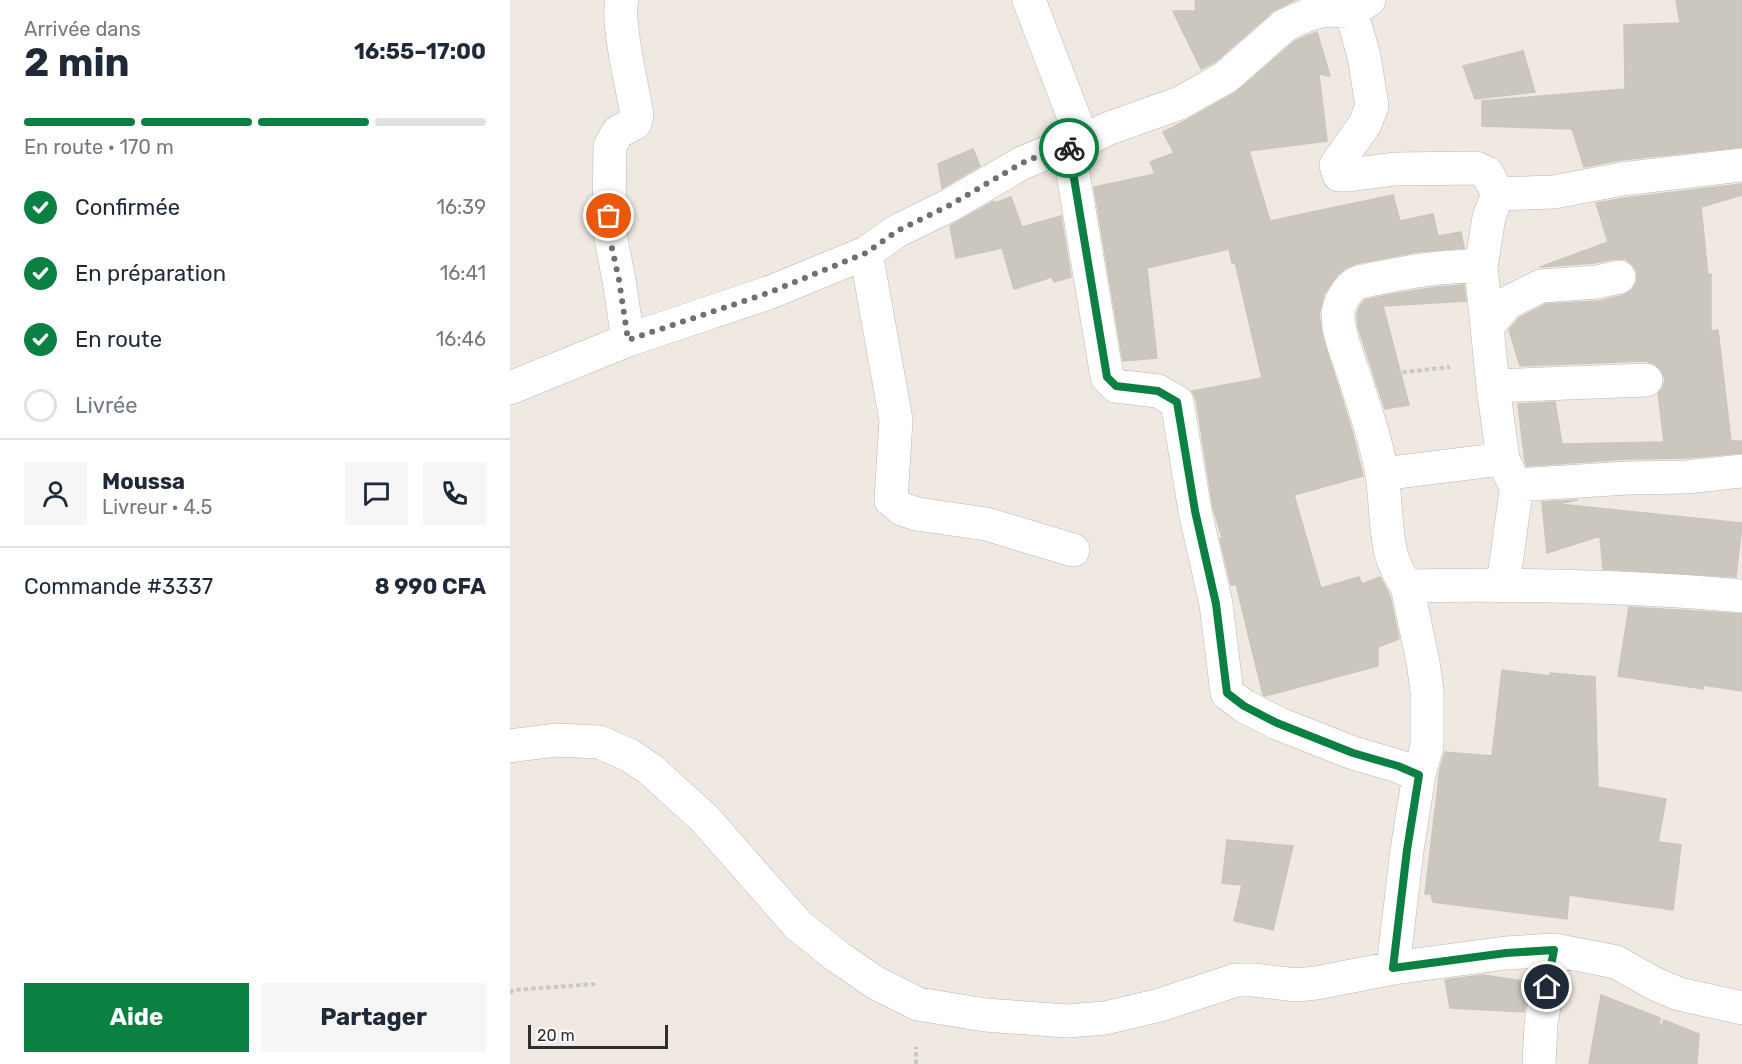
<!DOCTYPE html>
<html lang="fr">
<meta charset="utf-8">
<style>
:root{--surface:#fff;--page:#f6f6f7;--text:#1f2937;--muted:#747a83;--line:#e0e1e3;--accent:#0b8043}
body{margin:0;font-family:Rubik,sans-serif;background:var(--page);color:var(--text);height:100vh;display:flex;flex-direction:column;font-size:22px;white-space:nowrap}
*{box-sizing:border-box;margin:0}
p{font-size:20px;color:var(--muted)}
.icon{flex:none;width:33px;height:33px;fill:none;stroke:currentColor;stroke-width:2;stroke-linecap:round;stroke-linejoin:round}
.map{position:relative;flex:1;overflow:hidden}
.details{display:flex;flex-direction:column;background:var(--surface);width:510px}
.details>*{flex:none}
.scale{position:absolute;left:18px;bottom:15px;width:140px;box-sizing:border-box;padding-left:6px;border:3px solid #2e2e2e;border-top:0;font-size:16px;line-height:21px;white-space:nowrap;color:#2e2e2e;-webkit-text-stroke:4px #fff;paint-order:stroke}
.pin{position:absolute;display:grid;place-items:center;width:51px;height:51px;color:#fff;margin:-26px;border:3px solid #fff;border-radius:50%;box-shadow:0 2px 6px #0007}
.courier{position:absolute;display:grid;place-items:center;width:60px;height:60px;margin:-30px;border:4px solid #0b8043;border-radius:50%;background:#fff;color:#222;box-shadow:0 2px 8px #0007}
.overview em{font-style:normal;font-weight:700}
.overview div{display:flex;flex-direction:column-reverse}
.overview{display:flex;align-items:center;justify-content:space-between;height:102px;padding:0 24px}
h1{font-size:39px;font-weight:700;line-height:45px}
.bar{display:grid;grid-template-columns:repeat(4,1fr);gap:9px 6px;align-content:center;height:72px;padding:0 24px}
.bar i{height:8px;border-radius:4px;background:var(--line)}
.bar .active{background:var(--accent)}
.bar p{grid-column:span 4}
.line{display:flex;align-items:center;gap:15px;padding:0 24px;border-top:2px solid var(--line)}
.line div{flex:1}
.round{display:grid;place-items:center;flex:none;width:63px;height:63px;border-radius:0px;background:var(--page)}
ol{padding:0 24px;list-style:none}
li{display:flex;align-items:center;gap:18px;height:66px}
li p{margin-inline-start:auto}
li .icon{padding:6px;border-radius:50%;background:var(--accent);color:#fff;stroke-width:4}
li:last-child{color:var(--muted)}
li i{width:33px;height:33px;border:3px solid var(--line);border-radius:50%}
.button{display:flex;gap:12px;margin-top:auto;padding:12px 24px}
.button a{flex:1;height:69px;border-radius:0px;background:var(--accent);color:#fff;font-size:24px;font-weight:700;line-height:69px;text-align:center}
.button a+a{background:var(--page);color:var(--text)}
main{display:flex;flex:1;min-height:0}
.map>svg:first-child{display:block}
.building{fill:#cbc7bf;stroke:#cbc5ba;stroke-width:1.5}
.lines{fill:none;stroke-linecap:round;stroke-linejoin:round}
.minor-casing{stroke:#b4b7c1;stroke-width:34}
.path{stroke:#c9c9c9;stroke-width:4;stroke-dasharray:4.5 3;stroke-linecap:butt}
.minor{stroke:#fff;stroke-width:33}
.done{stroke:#726f6d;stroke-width:6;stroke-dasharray:0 10.8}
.route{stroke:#0b8043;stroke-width:8}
</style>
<main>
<section class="details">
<div class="overview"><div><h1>2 min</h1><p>Arrivée dans</p></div><em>16:55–17:00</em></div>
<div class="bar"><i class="active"></i><i class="active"></i><i class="active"></i><i></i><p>En route · 170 m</p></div>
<ol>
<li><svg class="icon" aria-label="check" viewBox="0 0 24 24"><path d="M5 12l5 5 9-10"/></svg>Confirmée<p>16:39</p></li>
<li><svg class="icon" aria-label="check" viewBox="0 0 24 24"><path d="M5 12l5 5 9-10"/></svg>En préparation<p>16:41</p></li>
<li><svg class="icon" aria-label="check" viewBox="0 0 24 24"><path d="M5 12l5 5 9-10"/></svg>En route<p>16:46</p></li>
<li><i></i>Livrée</li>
</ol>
<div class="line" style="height:108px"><a class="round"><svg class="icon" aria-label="person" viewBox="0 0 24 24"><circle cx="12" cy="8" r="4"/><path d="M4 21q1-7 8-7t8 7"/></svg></a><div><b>Moussa</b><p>Livreur · 4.5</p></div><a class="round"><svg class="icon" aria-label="chat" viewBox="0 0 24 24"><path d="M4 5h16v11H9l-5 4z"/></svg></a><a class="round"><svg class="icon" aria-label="phone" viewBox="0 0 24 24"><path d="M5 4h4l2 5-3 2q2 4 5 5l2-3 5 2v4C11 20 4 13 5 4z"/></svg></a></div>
<div class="line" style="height:78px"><div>Commande #3337</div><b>8 990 CFA</b></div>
<div class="button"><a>Aide</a><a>Partager</a></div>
</section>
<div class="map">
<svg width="1232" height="1064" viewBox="0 0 1232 1064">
<rect width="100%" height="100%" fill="#efe9e1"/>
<path class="building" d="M 685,0 L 785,0 L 763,11 L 705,62 L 691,69 L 663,11 L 686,11 Z
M 1166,0 L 1232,0 L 1232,147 L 1110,160 L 1074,167 L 1062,129 L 972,126 L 972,101 L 1115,89 L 1114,25 L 1170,23 Z
M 807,32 L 820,76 L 809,74 L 817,141 L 739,151 L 760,221 L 883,195 L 890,221 L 923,214 L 928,236 L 951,232 L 954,248 L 907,252 L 845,264 L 836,268 L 827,275 L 814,294 L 809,314 L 812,335 L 842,431 L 853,476 L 784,495 L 811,588 L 849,577 L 852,584 L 870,577 L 880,596 L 889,639 L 868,647 L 868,666 L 755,696 L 753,695 L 726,584 L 721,585 L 710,539 L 712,538 L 703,507 L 686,399 L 682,391 L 752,378 L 725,262 L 722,263 L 719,249 L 637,268 L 647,358 L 613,361 L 584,187 L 645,174 L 640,162 L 664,153 L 653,132 L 679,119 L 725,93 L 785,41 Z
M 1013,51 L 1025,92 L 965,99 L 953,66 Z
M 463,149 L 470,166 L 432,188 L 428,164 Z
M 1232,184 L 1232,195 L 1191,207 L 1198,275 L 1201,274 L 1201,331 L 1208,330 L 1221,441 L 1232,441 L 1232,453 L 1176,458 L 1117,459 L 1017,466 L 1015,462 L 1008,404 L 1045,402 L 1052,444 L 1154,442 L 1148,393 L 1153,388 L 1155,379 L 1151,370 L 1145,364 L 1135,361 L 1010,366 L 999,330 L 1009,318 L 1036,304 L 1089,301 L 1114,295 L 1122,290 L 1127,282 L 1127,272 L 1123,265 L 1115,259 L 1105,259 L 1084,263 L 1030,267 L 1098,242 L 1086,203 L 1115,198 Z
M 501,197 L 512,227 L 551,216 L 561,277 L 544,282 L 542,277 L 504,289 L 492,248 L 446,258 L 440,226 L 484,201 L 485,203 Z
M 954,285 L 956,301 L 873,306 L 899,405 L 875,409 L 848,327 L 847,314 L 850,306 L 855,300 L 883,294 L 927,287 Z
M 1068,500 L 1048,504 L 1232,523 L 1226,577 L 1093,569 L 1090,536 L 1037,553 L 1032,502 Z
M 1119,607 L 1232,614 L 1232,691 L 1193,685 L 1193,689 L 1108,676 Z
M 992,670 L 1040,676 L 1040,673 L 1085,677 L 1088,787 L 1156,799 L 1148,842 L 1171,845 L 1163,910 L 1059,895 L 1057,919 L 923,902 L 921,894 L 915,894 L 930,769 L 935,752 L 982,756 Z
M 717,840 L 783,846 L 763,930 L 724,921 L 732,885 L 712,883 Z
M 973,975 L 1019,982 L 1014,1012 L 940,1008 L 935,980 Z
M 1091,995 L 1150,1018 L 1149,1030 L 1154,1020 L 1189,1034 L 1187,1064 L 1079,1064 Z"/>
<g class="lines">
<defs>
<path id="minor" d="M 112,0 C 106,22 123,89 127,115 L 125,123 L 108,132 L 100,146 L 99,216 L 101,239 L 109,280 L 118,340
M 519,0 L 573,141
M 841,11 L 854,56 L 862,106 L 855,124 L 826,165 L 829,175 L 838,175 L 885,169 L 966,168 L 977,173 L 988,194 L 979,217 L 971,267 L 983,386 L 993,459 L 1002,479 L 1007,485 L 993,584
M 558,144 L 597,377 L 606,386 L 648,391 L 667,402 L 685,511 L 706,604 L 717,693 L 734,706 L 767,723 L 843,753 L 888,766 L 909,775
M 988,194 L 1044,192 L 1112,179 L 1232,165
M 356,253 L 386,420 L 381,500 L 392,509 L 407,514 L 476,524 L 563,550
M 978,326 L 997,303 L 1031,286 L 1087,282 L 1109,277
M 983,386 L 1136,380
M 0,388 L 118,340 L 258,293 L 356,253 L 387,231 L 440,205 L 512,163 L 558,144 L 573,141 L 597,129 L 670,103 L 716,77 L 775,25 L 800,14 L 815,10 L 841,11 L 859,0
M 872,474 L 993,459
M 1007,485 L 1118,478 L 1177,477 L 1232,471
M 897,586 C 890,576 884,565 881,553 C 875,528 876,501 872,475 C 867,443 855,409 845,378 C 839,360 828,334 828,316 C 828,304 838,286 849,282 C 889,274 930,264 971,267
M 0,746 L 46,740 L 89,742 L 119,755 L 140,769 L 195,819 L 288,925 L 328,957 L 366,983 L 408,1004 L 475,1015 L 557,1021 L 595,1018 L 650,1005 L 726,980 L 744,980 L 786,985 L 806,983 L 883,968 L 996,953 L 1044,950 L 1106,962 L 1145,984 L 1169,994 L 1232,1008
M 883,968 L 897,850 L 909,775 L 917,746 L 917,690 L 913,662 L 897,586 C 1009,584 1120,586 1232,596
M 1029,1064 L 1031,1024 L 1044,950"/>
</defs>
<use href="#minor" class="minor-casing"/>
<path class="path" d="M 885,374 L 895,372 L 940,367
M 0,993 L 3,990 L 85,984
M 406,1064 L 406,1047"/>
<use href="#minor" class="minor"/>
</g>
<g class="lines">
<path class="done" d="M 99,216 L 100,239 L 109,280 L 118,340 L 258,293 L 356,253 L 387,231 L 440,205 L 512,163 L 558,144 L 559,148"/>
<path class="route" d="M 559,148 L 597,377 L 606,386 L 648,391 L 667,402 L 685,511 L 706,604 L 717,693 L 734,706 L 767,723 L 843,753 L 888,766 L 909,775 L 897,850 L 883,968 L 996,953 L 1044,950 L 1037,987"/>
</g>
</svg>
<div class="scale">20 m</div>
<div class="pin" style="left:99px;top:216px;background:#ea580c"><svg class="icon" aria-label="bag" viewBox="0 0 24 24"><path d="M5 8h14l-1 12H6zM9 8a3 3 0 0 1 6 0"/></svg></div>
<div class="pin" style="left:1037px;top:987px;background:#1f2937"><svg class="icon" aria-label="home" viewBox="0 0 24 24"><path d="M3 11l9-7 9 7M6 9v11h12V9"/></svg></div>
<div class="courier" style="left:559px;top:148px"><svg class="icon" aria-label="bike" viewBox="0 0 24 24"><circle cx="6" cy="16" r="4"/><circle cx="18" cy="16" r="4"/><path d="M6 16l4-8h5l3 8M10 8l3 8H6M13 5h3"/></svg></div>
</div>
</main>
